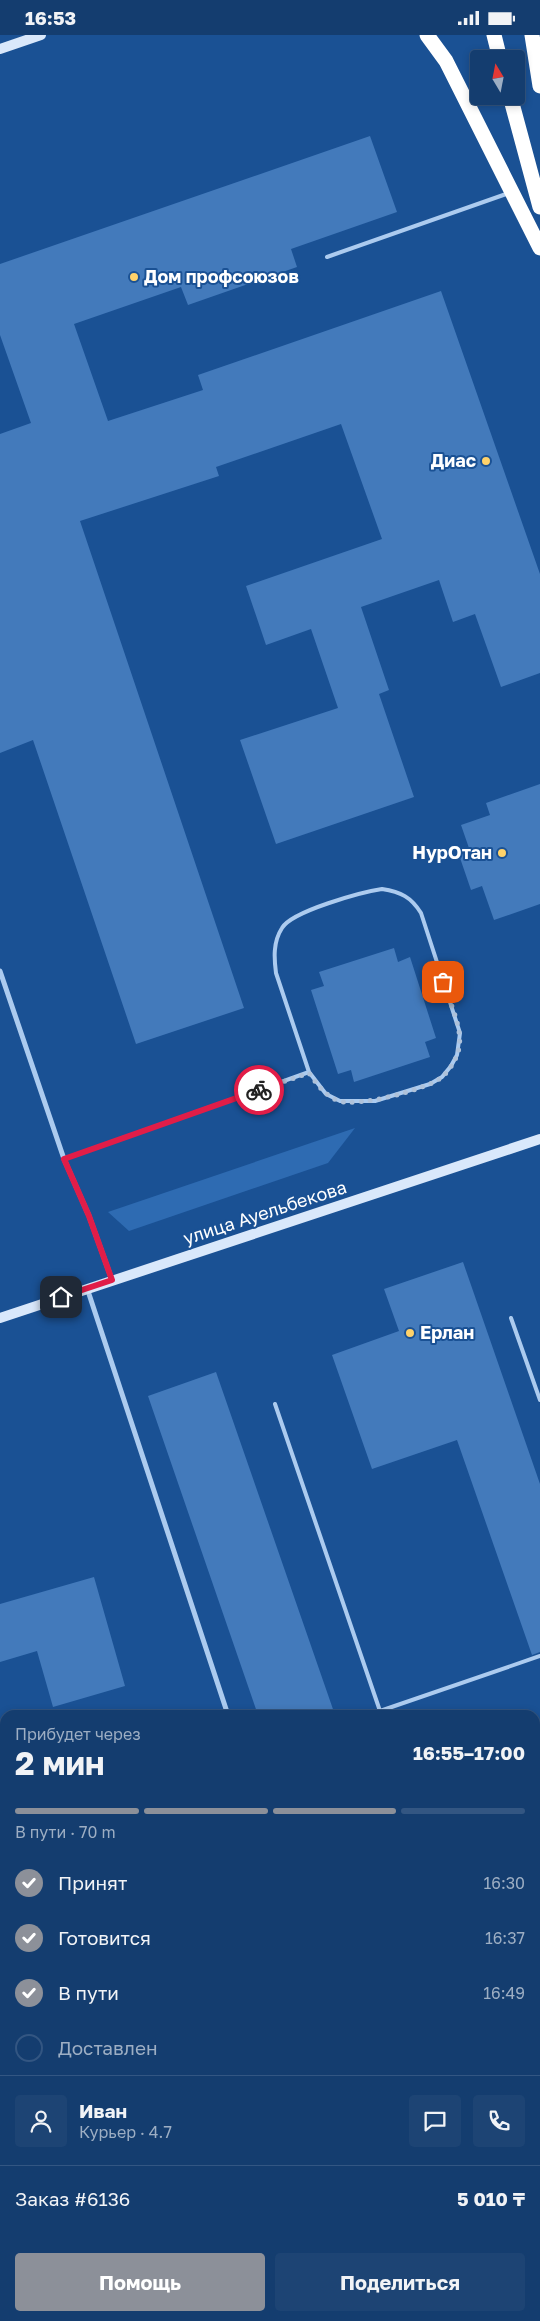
<!DOCTYPE html>
<html lang="ru">
<meta charset="utf-8">
<style>
:root{--surface:#143d6f;--page:#1d4474;--text:#f1f3f6;--muted:#9daec3;--line:#335682;--accent:#8c9099}
body{margin:0;font-family:"Golos Text",sans-serif;background:var(--page);color:var(--text);height:100vh;display:flex;flex-direction:column;font-size:19px;white-space:nowrap}
*{box-sizing:border-box;margin:0}
p{font-size:16px;color:var(--muted)}
.icon{flex:none;width:28px;height:28px;fill:none;stroke:currentColor;stroke-width:2;stroke-linecap:round;stroke-linejoin:round}
.map{position:relative;flex:1;overflow:hidden}
.details{position:absolute;left:0px;top:1675px;width:540px;height:611px;display:flex;flex-direction:column;background:var(--surface);border-radius:15px 15px 0 0;box-shadow:0 2px 8px #0003,0 0 0 1px var(--line)}
.details>*{flex:none}
.needle{width:32px;rotate:350deg}
.tools{position:absolute;left:470px;top:15px;display:grid;gap:10px}
.tools a{display:grid;place-items:center;width:55px;height:55px;border-radius:5px;background:var(--surface);box-shadow:0 2px 8px #0003,0 0 0 1px var(--line);font-size:25px}
.pin{position:absolute;display:grid;place-items:center;width:42px;height:42px;color:#fff;margin:-21px;border-radius:10px;box-shadow:0 2px 8px #0006}
.courier{position:absolute;display:grid;place-items:center;width:50px;height:50px;margin:-25px;border:4px solid #e11d48;border-radius:50%;background:#fff;color:#222;box-shadow:0 1px 6px #0007}
.headline em{font-style:normal;font-weight:700}
.headline div{display:flex;flex-direction:column-reverse}
.headline{display:flex;align-items:center;justify-content:space-between;height:85px;padding:0 15px}
h1{font-size:32px;font-weight:700;line-height:38px}
.bar{display:grid;grid-template-columns:repeat(4,1fr);gap:8px 5px;align-content:center;height:60px;padding:0 15px}
.bar i{height:6px;border-radius:4px;background:var(--line)}
.bar .current{background:var(--accent)}
.bar p{grid-column:span 4}
.line{display:flex;align-items:center;gap:12px;padding:0 15px;border-top:1px solid var(--line)}
.line div{flex:1}
.round{display:grid;place-items:center;flex:none;width:52px;height:52px;border-radius:5px;background:var(--page)}
ol{padding:0 15px;list-style:none}
li{display:flex;align-items:center;gap:15px;height:55px}
li p{margin-inline-start:auto}
li .icon{padding:5px;border-radius:50%;background:var(--accent);color:#fff;stroke-width:4}
li:last-child{color:var(--muted)}
li i{width:28px;height:28px;border:2px solid var(--line);border-radius:50%}
.primary-button{display:flex;gap:10px;margin-top:auto;padding:10px 15px}
.primary-button a{flex:1;height:58px;border-radius:5px;background:var(--accent);color:#fff;font-size:20px;font-weight:700;line-height:58px;text-align:center}
.primary-button a+a{background:var(--page);color:var(--text)}
.status{display:flex;justify-content:space-between;align-items:center;height:35px;padding:0 25px;background:var(--surface);direction:ltr}
.status svg{height:14px;fill:currentColor}
.map>svg:first-child{display:block}
.green{fill:#2e6bb2}
.building{fill:#437abb}
.lines{fill:none;stroke-linecap:round;stroke-linejoin:round}
.lane{stroke:#accbef;stroke-width:4}
.street{stroke:#accbef;stroke-width:5}
.secondary{stroke:#d9e8fb;stroke-width:10}
.highway{stroke:#fff;stroke-width:15}
.done{stroke:#afc2da;stroke-width:5;stroke-dasharray:0 9}
.route{stroke:#e11d48;stroke-width:6}
.poi-dot{fill:#ffd26a;stroke:#1a5194;stroke-width:2}
.labels{text-anchor:middle;stroke-width:4;stroke-linejoin:round;paint-order:stroke}
.poi-label{font-size:18px;font-weight:bold;fill:#fff;stroke:#1a5194;text-anchor:start}
.street-label{font-size:18px;fill:#fff;stroke:#1a5194}
</style>
<div class="status"><b>16:53</b><svg viewBox="0 0 49 12"><path d="M0 12V9h3v3zM5 12V6h3v6zM10 12V3h3v9zM15 12V0h3v12zM26 1h20v11H26zM47 4h2v5h-2z"/></svg></div>
<div class="map">
<svg width="540" height="2286" viewBox="0 0 540 2286">
<rect width="100%" height="100%" fill="#1a5194"/>
<path class="green" d="M 355,1093 L 328,1128 L 129,1196 L 108,1177 Z"/>
<path class="building" d="M 370,101 L 397,177 L 291,214 L 297,232 L 188,270 L 181,252 L 74,289 L 108,386 L 203,355 L 198,340 L 441,256 L 540,539 L 540,638 L 501,652 L 475,579 L 453,587 L 439,545 L 361,572 L 389,655 L 379,659 L 414,762 L 276,809 L 240,705 L 338,673 L 311,594 L 266,610 L 246,551 L 382,504 L 341,389 L 216,432 L 219,441 L 80,486 L 244,973 L 136,1009 L 33,705 L 0,718 L 0,399 L 31,388 L 0,300 L 0,229 Z
M 540,749 L 540,869 L 494,885 L 482,851 L 471,855 L 459,820 L 470,816 L 461,790 L 490,780 L 486,768 Z
M 394,913 L 398,927 L 410,922 L 436,1003 L 425,1007 L 430,1022 L 354,1047 L 351,1035 L 338,1039 L 311,955 L 324,951 L 319,937 Z
M 463,1227 L 540,1449 L 540,1617 L 532,1620 L 457,1405 L 372,1434 L 332,1320 L 399,1296 L 384,1254 Z
M 216,1337 L 335,1680 L 258,1680 L 148,1361 Z
M 94,1542 L 125,1651 L 53,1672 L 37,1616 L 0,1627 L 0,1569 Z"/>
<g class="lines">
<path class="lane" d="M 327,222 L 509,158
M 382,854 C 401,857 411,862 421,878 L 460,998 L 457,1020 L 451,1031 L 442,1042 L 430,1049 L 375,1066 L 340,1066 L 326,1059 L 309,1037 L 276,938 C 274,923 273,907 282,893 C 292,876 362,857 382,854 Z
M 64,1124 L 309,1037
M 511,1283 L 540,1365
M 275,1369 L 380,1676 L 540,1621
M 535,1796 L 540,1794
M 0,2194 L 5,2201
M 49,2281 L 51,2286"/>
<path class="street" d="M 0,936 L 64,1124 L 89,1181 L 112,1245
M 87,1253 L 228,1680
M 535,1947 L 540,1945
M 0,2129 L 5,2128
M 399,2281 L 401,2286"/>
<path class="secondary" d="M 0,14 L 41,0
M 0,1283 L 540,1104"/>
<path class="highway" d="M 427,0 L 446,26 L 540,213
M 494,0 L 500,24
M 532,0 L 540,51
M 510,61 L 540,172"/>
</g>
<g class="lines">
<path class="done" d="M 259,1055 L 309,1038 C 317,1049 325,1061 339,1066 C 359,1072 426,1055 442,1042 C 448,1037 454,1028 457,1020 C 466,998 450,969 443,947"/>
<path class="route" d="M 61,1262 L 112,1245 L 89,1181 L 64,1124 L 259,1055"/>
</g>
<g class="poi-dot">
<circle cx="134" cy="242" r="5"/>
<circle cx="486" cy="426" r="5"/>
<circle cx="502" cy="818" r="5"/>
<circle cx="410" cy="1298" r="5"/>
</g>
<g class="labels">
<g class="poi-label">
<text x="144" y="248">Дом профсоюзов</text>
<text x="476" y="432" text-anchor="end">Диас</text>
<text x="492" y="824" text-anchor="end">НурОтан</text>
<text x="420" y="1304">Ерлан</text>
</g>
<g class="street-label">
<text transform="translate(265 1178) rotate(-18)" y="6">улица Ауельбекова</text>
</g>
</g>
</svg>
<div class="tools">
<a><svg class="needle" viewBox="-14 -14 28 28"><path d="M0-13l5 13h-10z" fill="#e53935"/><path d="M0 13l5-13h-10z" fill="#9daec3"/></svg></a>
</div>
<div class="pin" style="left:443px;top:947px;background:#ea580c"><svg class="icon" aria-label="bag" viewBox="0 0 24 24"><path d="M5 8h14l-1 12H6zM9 8a3 3 0 0 1 6 0"/></svg></div>
<div class="pin" style="left:61px;top:1262px;background:#1f2937"><svg class="icon" aria-label="home" viewBox="0 0 24 24"><path d="M3 11l9-7 9 7M6 9v11h12V9"/></svg></div>
<div class="courier" style="left:259px;top:1055px"><svg class="icon" aria-label="bike" viewBox="0 0 24 24"><circle cx="6" cy="16" r="4"/><circle cx="18" cy="16" r="4"/><path d="M6 16l4-8h5l3 8M10 8l3 8H6M13 5h3"/></svg></div>
<section class="details">
<div class="headline"><div><h1>2 мин</h1><p>Прибудет через</p></div><em>16:55–17:00</em></div>
<div class="bar"><i class="current"></i><i class="current"></i><i class="current"></i><i></i><p>В пути · 70 m</p></div>
<ol>
<li><svg class="icon" aria-label="check" viewBox="0 0 24 24"><path d="M5 12l5 5 9-10"/></svg>Принят<p>16:30</p></li>
<li><svg class="icon" aria-label="check" viewBox="0 0 24 24"><path d="M5 12l5 5 9-10"/></svg>Готовится<p>16:37</p></li>
<li><svg class="icon" aria-label="check" viewBox="0 0 24 24"><path d="M5 12l5 5 9-10"/></svg>В пути<p>16:49</p></li>
<li><i></i>Доставлен</li>
</ol>
<div class="line" style="height:90px"><a class="round"><svg class="icon" aria-label="person" viewBox="0 0 24 24"><circle cx="12" cy="8" r="4"/><path d="M4 21q1-7 8-7t8 7"/></svg></a><div><b>Иван</b><p>Курьер · 4.7</p></div><a class="round"><svg class="icon" aria-label="chat" viewBox="0 0 24 24"><path d="M4 5h16v11H9l-5 4z"/></svg></a><a class="round"><svg class="icon" aria-label="phone" viewBox="0 0 24 24"><path d="M5 4h4l2 5-3 2q2 4 5 5l2-3 5 2v4C11 20 4 13 5 4z"/></svg></a></div>
<div class="line" style="height:65px"><div>Заказ #6136</div><b>5 010 ₸</b></div>
<div class="primary-button"><a>Помощь</a><a>Поделиться</a></div>
</section>
</div>
